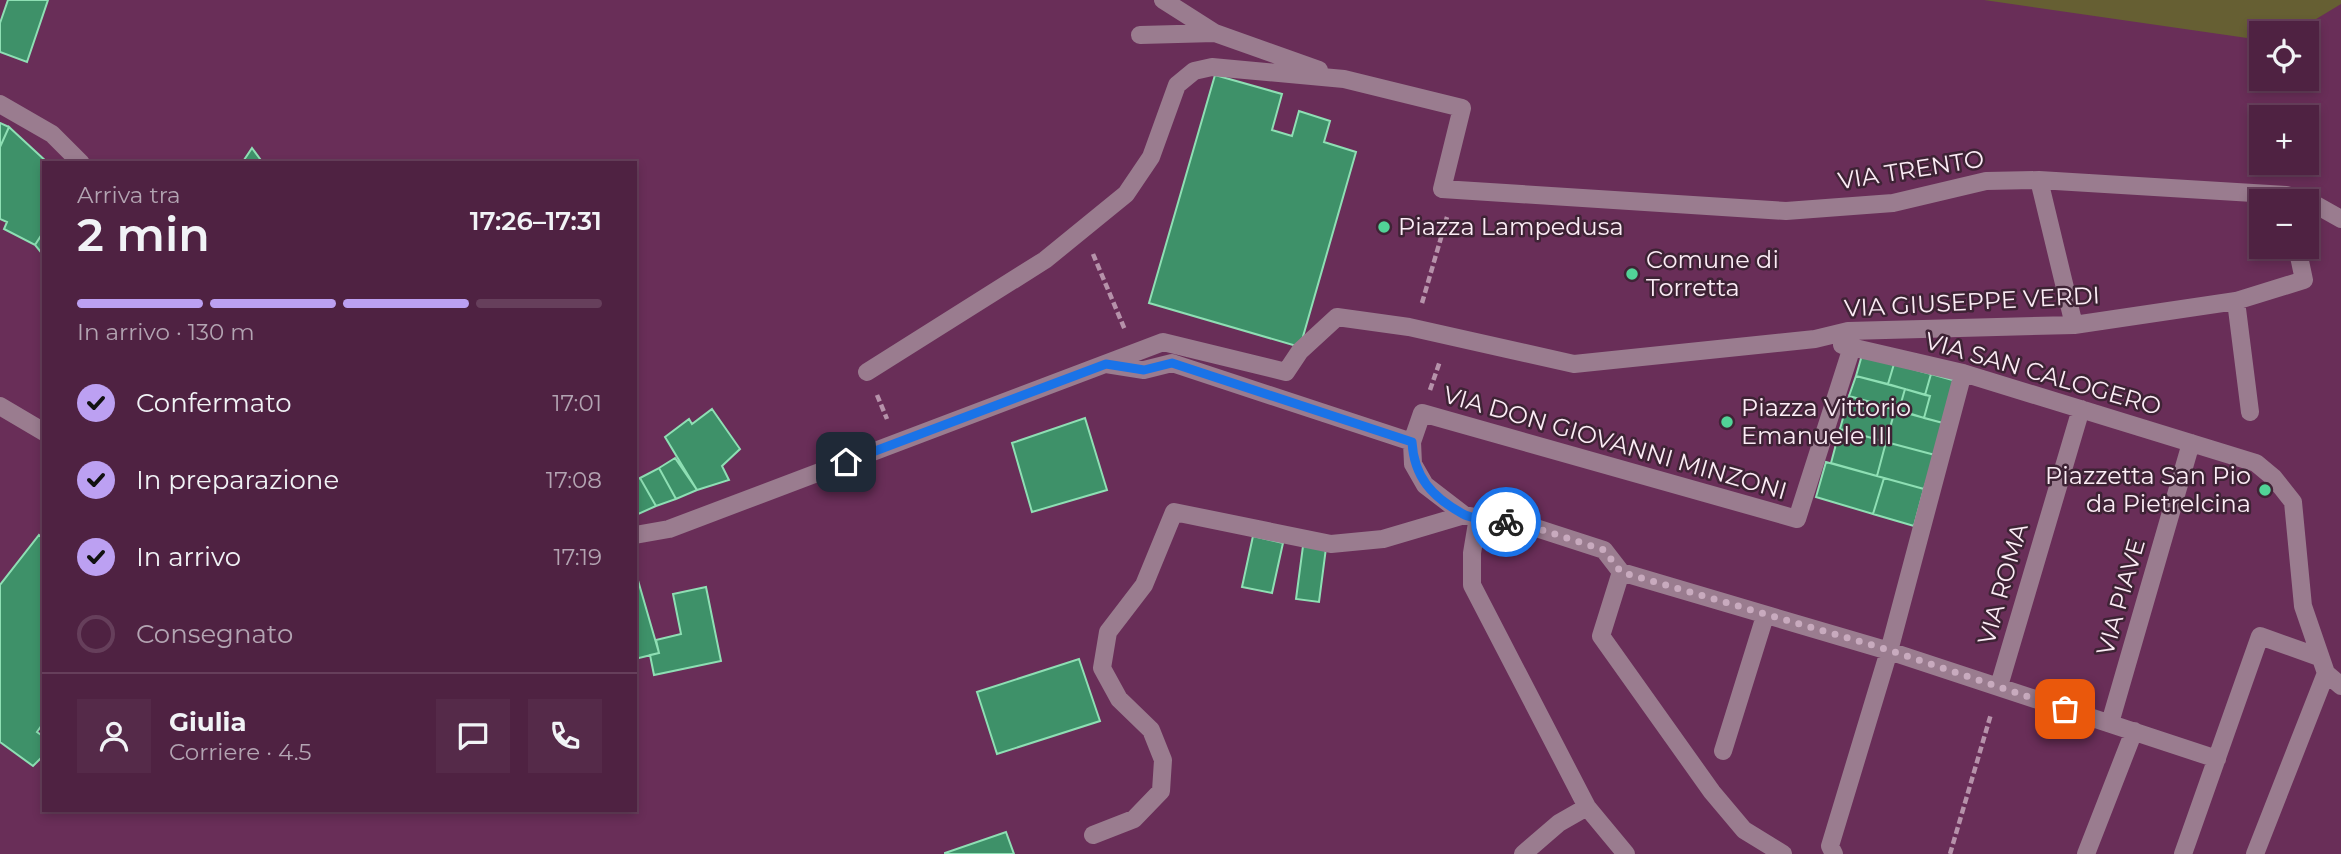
<!DOCTYPE html>
<html lang="it">
<meta charset="utf-8">
<style>
:root{--surface:#4f2242;--page:#552a49;--text:#f1f3f6;--muted:#b3a4b2;--line:#663f5b;--accent:#bca0f2}
body{margin:0;font-family:Montserrat,sans-serif;background:var(--page);color:var(--text);height:100vh;display:flex;flex-direction:column;font-size:26px;white-space:nowrap}
*{box-sizing:border-box;margin:0}
p{font-size:23px;color:var(--muted)}
.icon{flex:none;width:38px;height:38px;fill:none;stroke:currentColor;stroke-width:2;stroke-linecap:round;stroke-linejoin:round}
.map{position:relative;flex:1;overflow:hidden}
.sheet{position:absolute;left:42px;top:161px;width:595px;height:651px;display:flex;flex-direction:column;background:var(--surface);border-radius:0px;box-shadow:0 4px 10px #0003,0 0 0 2px var(--line)}
.sheet>*{flex:none}
.fabs{position:absolute;left:2249px;top:21px;display:grid;gap:14px}
.fabs a{display:grid;place-items:center;width:70px;height:70px;border-radius:0px;background:var(--surface);box-shadow:0 4px 10px #0003,0 0 0 2px var(--line);font-size:35px}
.pin{position:absolute;display:grid;place-items:center;width:60px;height:60px;color:#fff;margin:-30px;border-radius:14px;box-shadow:0 4px 10px #0006}
.courier{position:absolute;display:grid;place-items:center;width:70px;height:70px;margin:-35px;border:5px solid #1a73e8;border-radius:50%;background:#fff;color:#222;box-shadow:0 2px 9px #0007}
.overview em{font-style:normal;font-weight:600}
.overview div{display:flex;flex-direction:column-reverse}
.overview{display:flex;align-items:center;justify-content:space-between;height:119px;padding:0 35px}
h1{font-size:46px;font-weight:600;line-height:52px}
.bar{display:grid;grid-template-columns:repeat(4,1fr);gap:10px 7px;align-content:center;height:84px;padding:0 35px}
.bar i{height:9px;border-radius:5px;background:var(--line)}
.bar .selected{background:var(--accent)}
.bar p{grid-column:span 4}
.line{display:flex;align-items:center;gap:18px;padding:0 35px;border-top:2px solid var(--line)}
.line div{flex:1}
.round{display:grid;place-items:center;flex:none;width:74px;height:74px;border-radius:0px;background:var(--page)}
ol{padding:0 35px;list-style:none}
li{display:flex;align-items:center;gap:21px;height:77px}
li p{margin-inline-start:auto}
li .icon{padding:7px;border-radius:50%;background:var(--accent);color:#111;stroke-width:4}
li:last-child{color:var(--muted)}
li i{width:38px;height:38px;border:4px solid var(--line);border-radius:50%}
.map>svg:first-child{display:block}
.green{fill:#665f33}
.building{fill:#3e9169;stroke:#8edfb4;stroke-width:2}
.lines{fill:none;stroke-linecap:round;stroke-linejoin:round}
.path{stroke:#b692aa;stroke-width:4.5;stroke-dasharray:7 3.5;stroke-linecap:butt}
.minor{stroke:#9a7c8f;stroke-width:18}
.done{stroke:#c8aabe;stroke-width:7;stroke-dasharray:0 12.6}
.route{stroke:#1a73e8;stroke-width:9}
.poi-dot{fill:#51d397;stroke:#3e2335;stroke-width:2.5}
.labels{text-anchor:middle;stroke-width:5;stroke-linejoin:round;paint-order:stroke}
.street-label{font-size:24px;fill:#fbecf5;stroke:#3e2335}
.poi-label{font-size:24px;fill:#fbecf5;stroke:#3e2335;text-anchor:start}
</style>
<div class="map">
<svg width="2341" height="854" viewBox="0 0 2341 854">
<rect width="100%" height="100%" fill="#692e58"/>
<path class="green" d="M 1984,0 L 2341,0 L 2341,4 L 2293,33 L 2261,33 L 2261,40 Z"/>
<path class="building" d="M 8,0 L 48,0 L 27,62 L 0,52 L 0,23 Z
M 1215,75 L 1282,94 L 1272,130 L 1292,136 L 1299,111 L 1330,121 L 1324,142 L 1356,152 L 1300,347 L 1149,303 Z
M 0,123 L 9,127 L 0,147 Z
M 9,127 L 48,163 L 44,163 L 44,231 L 35,245 L 4,229 L 7,222 L 0,219 L 0,147 Z
M 252,148 L 263,163 L 242,163 Z
M 44,231 L 44,256 L 35,245 Z
M 1862,355 L 1894,364 L 1888,384 L 1856,376 Z
M 1894,364 L 1931,374 L 1925,395 L 1888,384 Z
M 1931,374 L 1956,381 L 1943,423 L 1924,418 L 1930,396 L 1925,395 Z
M 1856,376 L 1905,389 L 1899,410 L 1849,396 Z
M 1905,389 L 1930,396 L 1924,418 L 1899,410 Z
M 1849,396 L 1895,410 L 1886,442 L 1840,429 Z
M 712,409 L 740,449 L 722,466 L 729,480 L 697,490 L 665,437 L 689,419 L 692,424 Z
M 1895,410 L 1943,423 L 1935,455 L 1886,442 Z
M 1085,418 L 1107,490 L 1032,512 L 1012,443 Z
M 1840,429 L 1886,442 L 1877,476 L 1831,463 Z
M 1886,442 L 1935,455 L 1924,489 L 1877,476 Z
M 675,458 L 697,490 L 676,499 L 659,468 Z
M 1826,462 L 1884,478 L 1873,514 L 1816,497 Z
M 659,468 L 676,499 L 656,506 L 640,478 Z
M 640,478 L 656,506 L 636,515 L 635,480 Z
M 1884,478 L 1924,489 L 1914,526 L 1873,514 Z
M 39,535 L 44,539 L 44,722 L 37,732 L 44,737 L 44,755 L 33,766 L 0,742 L 0,585 Z
M 1253,536 L 1283,543 L 1272,593 L 1242,587 Z
M 1303,546 L 1326,548 L 1319,602 L 1296,599 Z
M 635,570 L 659,653 L 635,659 Z
M 706,587 L 721,661 L 654,675 L 650,655 L 659,653 L 656,640 L 681,634 L 673,594 Z
M 1079,659 L 1100,721 L 997,754 L 977,692 Z
M 1006,832 L 1014,854 L 945,854 L 945,853 Z"/>
<g class="lines">
<path class="path" d="M 1093,254 L 1125,330
M 1422,303 L 1447,217
M 1430,390 L 1440,361
M 877,395 L 887,419
M 1950,854 L 1991,714"/>
<path class="minor" d="M 1163,0 L 1215,33 L 1319,70
M 1140,35 L 1215,33
M 0,104 L 52,134 L 81,163
M 2039,180 L 2074,325
M 2236,301 L 2250,412
M 1842,345 L 1963,373 L 2256,463 L 2274,478 L 2293,502 L 2303,606 L 2326,673 L 2341,686
M 1852,347 L 1797,519 L 1422,413 L 1412,442 L 1413,464 L 1425,485 L 1464,515 L 1533,527 L 1604,550 L 1621,572 L 1889,651 L 2217,759
M 1106,364 L 1144,370 L 1172,363 L 1412,442
M 867,372 L 1045,260 L 1126,194 L 1151,157 L 1177,85 L 1194,71 L 1212,67 L 1344,79 L 1462,108 L 1442,189 L 1786,211 L 1893,203 L 1986,181 L 2039,180 L 2286,195 L 2309,201 L 2341,219
M 0,406 L 44,432
M 1478,517 L 1472,553 L 1472,585 L 1587,807 L 1626,854
M 635,535 L 669,529 L 1163,342 L 1286,372 L 1300,351 L 1337,317 L 1409,327 L 1574,364 L 1815,339 L 1848,331 L 2074,325 L 2236,301 L 2304,280 L 2297,247
M 1621,572 L 1601,636 L 1712,792 L 1744,830 L 1783,854
M 1999,686 L 2081,409
M 2110,723 L 2191,443
M 1723,751 L 1765,616
M 1093,835 L 1134,819 L 1161,791 L 1163,760 L 1151,730 L 1119,699 L 1102,668 L 1108,632 L 1144,585 L 1174,512 L 1331,544 L 1383,539 L 1464,515
M 1523,854 L 1559,823 L 1587,807
M 1834,854 L 1830,846 L 1889,651 L 1963,373
M 2086,854 L 2134,731
M 2183,854 L 2260,636 L 2319,657
M 2255,854 L 2326,673"/>
</g>
<g class="lines">
<path class="done" d="M 1506,522 L 1533,527 L 1604,550 L 1621,572 L 1889,650 L 2065,709"/>
<path class="route" d="M 846,462 L 1106,364 L 1144,370 L 1172,363 L 1412,442 C 1414,477 1432,497 1463,514 C 1474,520 1493,520 1506,522"/>
</g>
<g class="poi-dot">
<circle cx="1384" cy="227" r="7"/>
<circle cx="1632" cy="274" r="7"/>
<circle cx="1727" cy="422" r="7"/>
<circle cx="2265" cy="490" r="7"/>
</g>
<g class="labels">
<g class="street-label">
<text transform="translate(1911 170) rotate(-9)" y="8">VIA TRENTO</text>
<text transform="translate(1972 302) rotate(-3)" y="8">VIA GIUSEPPE VERDI</text>
<text transform="translate(2043 374) rotate(16)" y="8">VIA SAN CALOGERO</text>
<text transform="translate(1615 443) rotate(16)" y="8">VIA DON GIOVANNI MINZONI</text>
<text transform="translate(2003 584) rotate(-74)" y="8">VIA ROMA</text>
<text transform="translate(2121 597) rotate(-74)" y="8">VIA PIAVE</text>
</g>
<g class="poi-label">
<text x="1398" y="235">Piazza Lampedusa</text>
<text x="1646" y="268">Comune di<tspan x="1646" dy="28">Torretta</tspan></text>
<text x="1741" y="416">Piazza Vittorio<tspan x="1741" dy="28">Emanuele III</tspan></text>
<text x="2251" y="484" text-anchor="end">Piazzetta San Pio<tspan x="2251" dy="28">da Pietrelcina</tspan></text>
</g>
</g>
</svg>
<div class="fabs">
<a><svg class="icon" aria-label="locate" viewBox="0 0 24 24"><circle cx="12" cy="12" r="6"/><path d="M12 2v4M12 18v4M2 12h4M18 12h4"/></svg></a>
<a>+</a>
<a>−</a>
</div>
<div class="pin" style="left:2065px;top:709px;background:#ea580c"><svg class="icon" aria-label="bag" viewBox="0 0 24 24"><path d="M5 8h14l-1 12H6zM9 8a3 3 0 0 1 6 0"/></svg></div>
<div class="pin" style="left:846px;top:462px;background:#1f2937"><svg class="icon" aria-label="home" viewBox="0 0 24 24"><path d="M3 11l9-7 9 7M6 9v11h12V9"/></svg></div>
<div class="courier" style="left:1506px;top:522px"><svg class="icon" aria-label="bike" viewBox="0 0 24 24"><circle cx="6" cy="16" r="4"/><circle cx="18" cy="16" r="4"/><path d="M6 16l4-8h5l3 8M10 8l3 8H6M13 5h3"/></svg></div>
<section class="sheet">
<div class="overview"><div><h1>2 min</h1><p>Arriva tra</p></div><em>17:26–17:31</em></div>
<div class="bar"><i class="selected"></i><i class="selected"></i><i class="selected"></i><i></i><p>In arrivo · 130 m</p></div>
<ol>
<li><svg class="icon" aria-label="check" viewBox="0 0 24 24"><path d="M5 12l5 5 9-10"/></svg>Confermato<p>17:01</p></li>
<li><svg class="icon" aria-label="check" viewBox="0 0 24 24"><path d="M5 12l5 5 9-10"/></svg>In preparazione<p>17:08</p></li>
<li><svg class="icon" aria-label="check" viewBox="0 0 24 24"><path d="M5 12l5 5 9-10"/></svg>In arrivo<p>17:19</p></li>
<li><i></i>Consegnato</li>
</ol>
<div class="line" style="height:126px"><a class="round"><svg class="icon" aria-label="person" viewBox="0 0 24 24"><circle cx="12" cy="8" r="4"/><path d="M4 21q1-7 8-7t8 7"/></svg></a><div><b>Giulia</b><p>Corriere · 4.5</p></div><a class="round"><svg class="icon" aria-label="chat" viewBox="0 0 24 24"><path d="M4 5h16v11H9l-5 4z"/></svg></a><a class="round"><svg class="icon" aria-label="phone" viewBox="0 0 24 24"><path d="M5 4h4l2 5-3 2q2 4 5 5l2-3 5 2v4C11 20 4 13 5 4z"/></svg></a></div>
</section>
</div>
